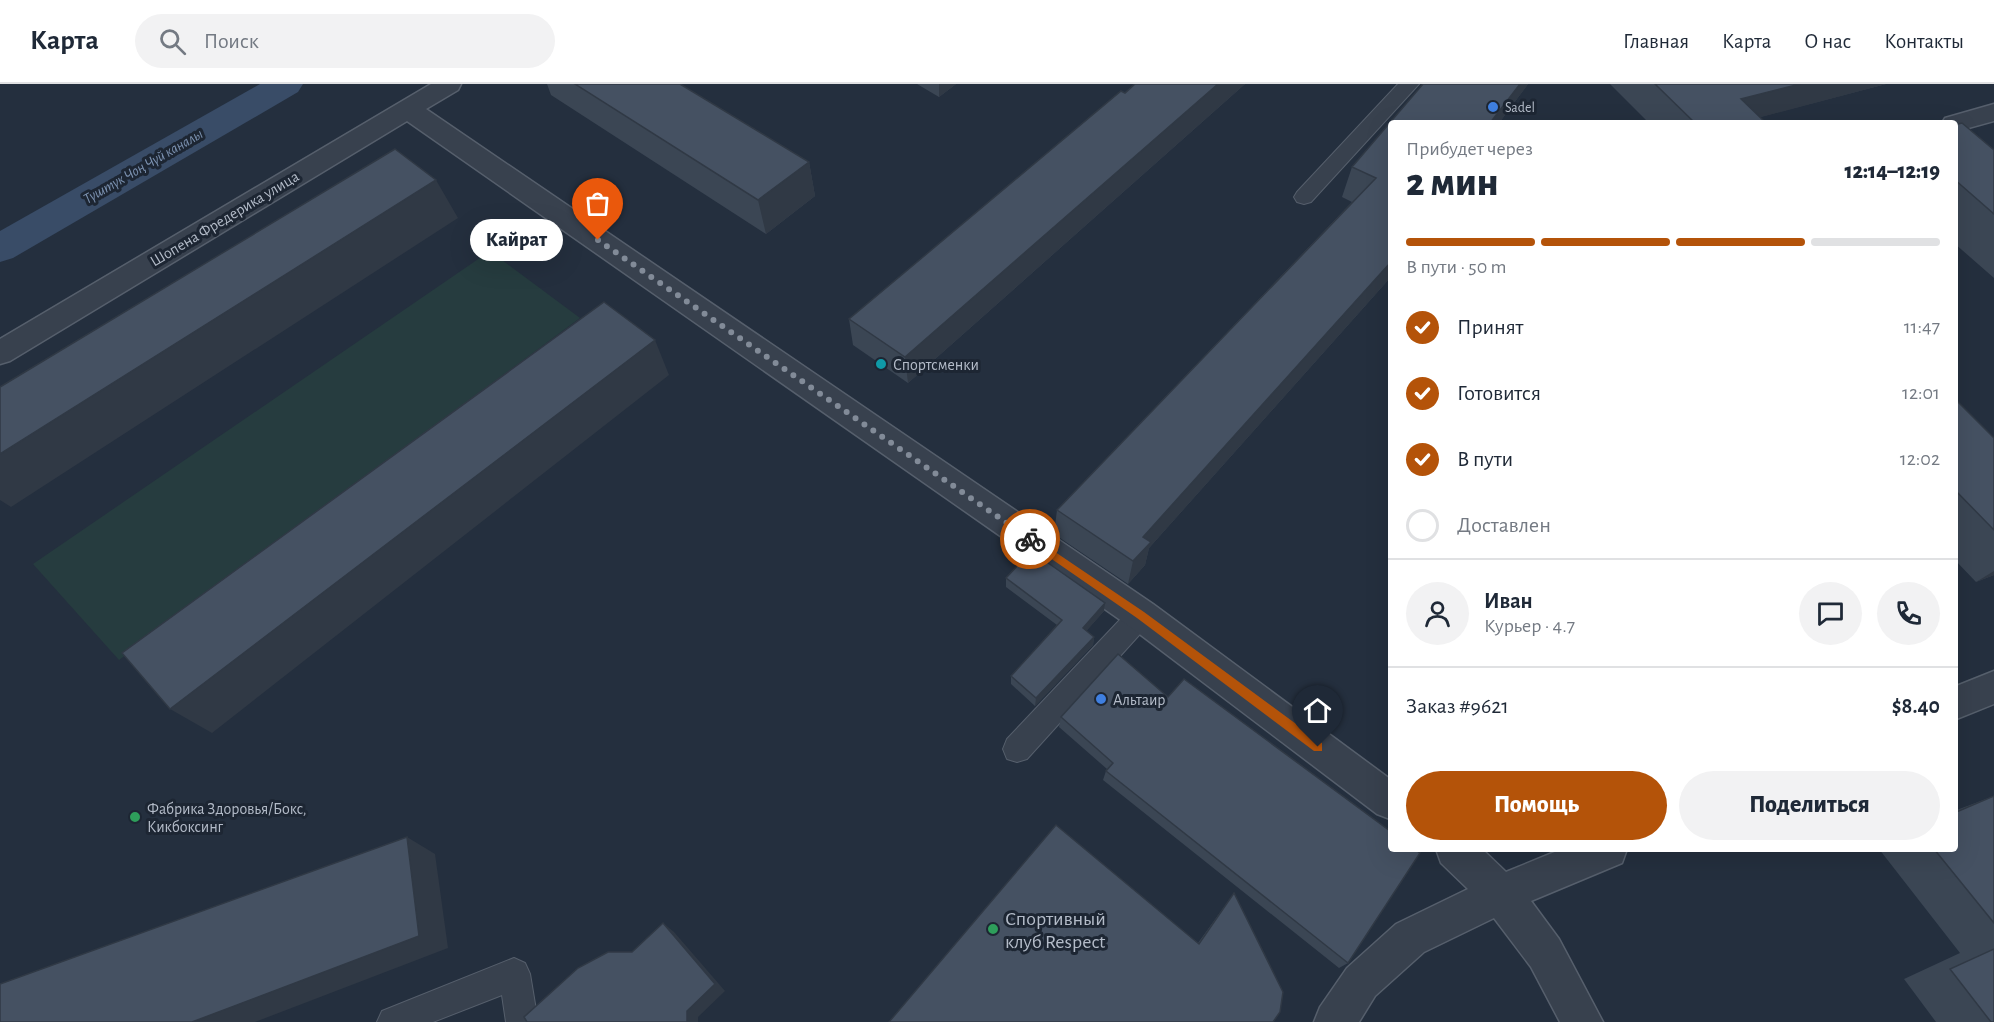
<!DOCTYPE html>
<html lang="ru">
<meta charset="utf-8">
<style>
:root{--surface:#fff;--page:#f2f2f3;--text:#1f2937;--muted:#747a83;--line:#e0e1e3;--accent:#b45309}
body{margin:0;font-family:"Alegreya Sans",sans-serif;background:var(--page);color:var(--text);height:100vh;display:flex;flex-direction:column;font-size:22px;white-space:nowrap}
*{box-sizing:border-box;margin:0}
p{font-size:20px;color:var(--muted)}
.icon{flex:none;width:33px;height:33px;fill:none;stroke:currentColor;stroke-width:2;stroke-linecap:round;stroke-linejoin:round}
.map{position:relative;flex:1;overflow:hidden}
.panel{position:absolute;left:1388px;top:36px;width:570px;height:732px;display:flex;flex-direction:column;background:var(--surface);border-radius:6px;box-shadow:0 6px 24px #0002}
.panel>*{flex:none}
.pin{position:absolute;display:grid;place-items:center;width:51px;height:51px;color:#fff;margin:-62px -26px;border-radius:50% 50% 50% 0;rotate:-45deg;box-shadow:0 0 6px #0007}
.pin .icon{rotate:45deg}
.courier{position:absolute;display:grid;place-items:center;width:60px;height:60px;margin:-30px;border:4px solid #b45309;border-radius:50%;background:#fff;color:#222;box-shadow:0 2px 8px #0007}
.bubble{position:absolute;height:42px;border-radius:21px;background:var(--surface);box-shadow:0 6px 24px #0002;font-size:20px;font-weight:800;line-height:42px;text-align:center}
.summary em{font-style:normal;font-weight:800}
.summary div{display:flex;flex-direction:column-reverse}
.summary{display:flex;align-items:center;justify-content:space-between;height:102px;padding:0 18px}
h1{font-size:39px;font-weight:800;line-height:45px}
.bar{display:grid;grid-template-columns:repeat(4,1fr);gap:9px 6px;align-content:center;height:72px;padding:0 18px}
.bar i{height:8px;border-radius:4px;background:var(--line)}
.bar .selected{background:var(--accent)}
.bar p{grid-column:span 4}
.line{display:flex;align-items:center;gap:15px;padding:0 18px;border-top:2px solid var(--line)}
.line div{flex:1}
.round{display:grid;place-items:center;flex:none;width:63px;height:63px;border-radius:32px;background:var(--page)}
ol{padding:0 18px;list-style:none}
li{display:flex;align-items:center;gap:18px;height:66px}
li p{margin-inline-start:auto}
li .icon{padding:6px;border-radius:50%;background:var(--accent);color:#fff;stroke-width:4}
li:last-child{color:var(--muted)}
li i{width:33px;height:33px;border:3px solid var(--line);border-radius:50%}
.primary-button{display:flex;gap:12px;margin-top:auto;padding:12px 18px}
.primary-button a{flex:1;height:69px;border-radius:36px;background:var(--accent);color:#fff;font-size:24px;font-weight:800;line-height:69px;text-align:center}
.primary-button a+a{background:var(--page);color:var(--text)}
header{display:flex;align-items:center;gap:36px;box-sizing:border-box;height:84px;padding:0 30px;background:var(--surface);border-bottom:2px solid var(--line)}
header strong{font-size:28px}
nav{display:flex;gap:33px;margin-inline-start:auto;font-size:21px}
.search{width:420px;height:54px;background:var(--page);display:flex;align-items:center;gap:15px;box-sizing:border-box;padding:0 21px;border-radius:33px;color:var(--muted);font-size:22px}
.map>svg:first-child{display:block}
.green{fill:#263c3f}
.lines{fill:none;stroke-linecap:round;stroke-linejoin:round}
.canal{fill:#394c67;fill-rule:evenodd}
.service-casing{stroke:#565f6c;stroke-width:2}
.minor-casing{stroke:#565f6c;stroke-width:3}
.service{fill:#38414e;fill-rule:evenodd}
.minor{fill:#38414e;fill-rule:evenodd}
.wall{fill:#3b4654}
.shaded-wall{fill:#303945}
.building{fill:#455162;stroke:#303945;stroke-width:1.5}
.route{fill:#b45309}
.done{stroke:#828b98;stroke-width:6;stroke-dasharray:0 10.8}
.shop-dot{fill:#3f7fe0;stroke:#1d2633;stroke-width:2}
.culture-dot{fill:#0f9aa8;stroke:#1d2633;stroke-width:2}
.leisure-dot{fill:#2e9e5b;stroke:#1d2633;stroke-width:2}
.labels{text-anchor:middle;stroke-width:6;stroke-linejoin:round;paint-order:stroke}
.far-poi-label{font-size:14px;fill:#b4bcc9;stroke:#1d2633;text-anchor:start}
.far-water-label{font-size:15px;font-style:italic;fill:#7c92b1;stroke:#1d2633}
.street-label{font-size:16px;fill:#b4bcc9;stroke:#1d2633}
.poi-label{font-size:16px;fill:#b4bcc9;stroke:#1d2633;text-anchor:start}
.near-poi-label{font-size:20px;fill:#b4bcc9;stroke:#1d2633;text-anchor:start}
</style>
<header>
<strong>Карта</strong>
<div class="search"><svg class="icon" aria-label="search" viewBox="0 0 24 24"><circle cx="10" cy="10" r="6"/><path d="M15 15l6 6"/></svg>Поиск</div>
<nav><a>Главная</a><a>Карта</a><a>О нас</a><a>Контакты</a></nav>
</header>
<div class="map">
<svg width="1994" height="938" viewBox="0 0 1994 938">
<rect width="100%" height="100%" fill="#242f3e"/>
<path class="green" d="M 490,167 L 580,234 L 119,576 L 33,480 Z"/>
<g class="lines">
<path class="canal" d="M 260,0 L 303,0 L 298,8 L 13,174 L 0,178 L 0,147 Z"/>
<defs>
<path id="service" d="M 1398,0 L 1419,0 L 1311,118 L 1304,120 L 1297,118 L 1294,113 L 1297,108 Z
M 1141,519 L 1150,523 L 1154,531 L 1150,539 L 1027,675 L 1017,678 L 1007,675 L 1003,665 L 1007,655 L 1132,523 Z
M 514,874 L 525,879 L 530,890 L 538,938 L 506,938 L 502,911 L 433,938 L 377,938 L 382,927 Z"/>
<path id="minor" d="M 431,0 L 461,0 L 458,6 L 426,25 L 1153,520 L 1390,695 L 1390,735 L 1377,730 L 1129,542 L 407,37 L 10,277 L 0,280 L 0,255 Z
M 1994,20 L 1994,37 L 1954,48 L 1954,39 L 1942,39 L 1945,34 Z
M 1994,587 L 1994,620 L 1954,636 L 1954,603 Z
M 1436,765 L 1482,765 L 1506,788 L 1562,765 L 1627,765 L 1622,779 L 1531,817 L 1559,855 L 1603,938 L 1560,938 L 1531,883 L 1494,834 L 1424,868 L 1375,912 L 1359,938 L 1314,938 L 1320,923 L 1347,884 L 1396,840 L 1468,805 L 1441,779 Z"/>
</defs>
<use href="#service" class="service-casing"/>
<use href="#minor" class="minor-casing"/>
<use href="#service" class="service"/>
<use href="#minor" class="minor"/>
</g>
<path class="wall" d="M 547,0 L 680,0 L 809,78 L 815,112 L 766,150 L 551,11 Z
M 917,0 L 956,0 L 939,13 Z
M 1135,0 L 1245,0 L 908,299 L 853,261 L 849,235 Z
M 1423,0 L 1528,0 L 1499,39 L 1390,39 L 1390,194 L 1149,464 L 1145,481 L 1128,500 L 1054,450 L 1057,426 L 1352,118 L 1342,113 L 1352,83 Z
M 1610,0 L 1886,0 L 1760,33 L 1766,39 L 1649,39 Z
M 1954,41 L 1994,66 L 1994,194 L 1954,159 Z
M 1954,314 L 1994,354 L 1994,491 L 1976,498 L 1954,475 Z
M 1006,494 L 1104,527 L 1086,547 L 1094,553 L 1093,561 L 1035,622 L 1011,600 L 1011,592 L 1057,541 L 1006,503 Z
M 1061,633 L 1348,879 L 1339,884 L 1103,696 L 1106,687 L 1107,685 L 1059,643 Z
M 1994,712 L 1994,938 L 1936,938 L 1904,895 L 1960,869 L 1879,765 L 1954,765 L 1954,727 Z
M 1234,809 L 1273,938 L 1198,859 Z"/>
<path class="shaded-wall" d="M 939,0 L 956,0 L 939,13 Z
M 1218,0 L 1245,0 L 908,299 L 905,273 Z
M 1520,0 L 1528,0 L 1499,39 L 1490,39 Z
M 1800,0 L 1886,0 L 1739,39 L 1741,15 Z
M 809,78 L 815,112 L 766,150 L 758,116 Z
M 436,96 L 458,134 L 11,423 L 0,416 L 0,370 Z
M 1390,177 L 1390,194 L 1149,464 L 1145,481 L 1128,500 L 1133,477 L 1143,453 Z
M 655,256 L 669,291 L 212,649 L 170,625 Z
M 1994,487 L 1994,491 L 1976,498 Z
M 1105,519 L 1104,527 L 1082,552 L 1083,544 Z
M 1094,553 L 1093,561 L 1035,622 L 1036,614 Z
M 407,753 L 435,770 L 448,864 L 255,938 L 192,938 Z
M 663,839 L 674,848 L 725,907 L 698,933 L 698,938 L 687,938 Z"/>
<path class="building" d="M 575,0 L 680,0 L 809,78 L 758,116 Z
M 1135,0 L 1218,0 L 905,273 L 849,235 L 1121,7 L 1125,9 Z
M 1423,0 L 1520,0 L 1490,39 L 1390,39 L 1390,179 L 1143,453 L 1151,458 L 1133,477 L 1057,426 L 1376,94 L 1352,83 Z
M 1655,0 L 1800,0 L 1741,15 L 1766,39 L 1695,39 Z
M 1962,39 L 1994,66 L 1994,130 L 1954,95 L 1954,41 Z
M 395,65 L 436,96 L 0,370 L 0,303 Z
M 604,218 L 655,256 L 170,625 L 122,569 Z
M 1954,314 L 1994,354 L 1994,446 L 1954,405 Z
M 1031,467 L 1105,519 L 1083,544 L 1094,553 L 1036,614 L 1011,592 L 1062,536 L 1006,494 Z
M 1118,570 L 1168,613 L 1184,595 L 1390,747 L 1390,765 L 1414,765 L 1420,769 L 1348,879 L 1106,687 L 1113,679 L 1061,633 Z
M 1994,712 L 1994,839 L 1934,765 L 1954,765 L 1954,729 Z
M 1056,741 L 1199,860 L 1234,809 L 1283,908 L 1280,928 L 1273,938 L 889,938 Z
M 407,753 L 419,852 L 192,938 L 0,938 L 0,900 Z
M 663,839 L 715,900 L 687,927 L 687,938 L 527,938 L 524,933 L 578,884 L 608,868 L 632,868 Z
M 1994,865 L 1994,938 L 1991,938 L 1950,885 Z"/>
<path class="route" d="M 1030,451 L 1144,528 L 1322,659 L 1322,667 L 1314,667 L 1137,534 L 1027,458 L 1027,452 Z"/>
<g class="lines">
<path class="done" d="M 598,156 L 1030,455"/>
</g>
<g class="shop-dot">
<circle cx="1493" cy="23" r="6"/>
<circle cx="1101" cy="615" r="6"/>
</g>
<circle class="culture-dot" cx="881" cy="280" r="6"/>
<g class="leisure-dot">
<circle cx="135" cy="733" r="6"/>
<circle cx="993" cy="845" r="6"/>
</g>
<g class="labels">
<g class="far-poi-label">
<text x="1505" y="28">Sadel</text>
</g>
<g class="far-water-label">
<text transform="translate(143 82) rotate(-30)" y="5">Түштүк Чоң Чүй каналы</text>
</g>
<g class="street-label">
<text transform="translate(224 134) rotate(-31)" y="6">Шопена Фредерика улица</text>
</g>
<g class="poi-label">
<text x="893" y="286">Спортсменки</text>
<text x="1113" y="621">Альтаир</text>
<text x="147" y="730">Фабрика Здоровья/Бокс,<tspan x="147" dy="18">Кикбоксинг</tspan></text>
</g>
<g class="near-poi-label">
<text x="1005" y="841">Спортивный<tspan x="1005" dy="23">клуб Respect</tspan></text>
</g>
</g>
</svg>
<div class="pin" style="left:598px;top:156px;background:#ea580c"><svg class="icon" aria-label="bag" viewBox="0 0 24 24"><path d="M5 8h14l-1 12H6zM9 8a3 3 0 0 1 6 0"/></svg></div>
<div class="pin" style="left:1318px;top:663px;background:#1f2937"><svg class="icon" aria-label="home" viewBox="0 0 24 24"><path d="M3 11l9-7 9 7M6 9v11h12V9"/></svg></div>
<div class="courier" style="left:1030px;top:455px"><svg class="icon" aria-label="bike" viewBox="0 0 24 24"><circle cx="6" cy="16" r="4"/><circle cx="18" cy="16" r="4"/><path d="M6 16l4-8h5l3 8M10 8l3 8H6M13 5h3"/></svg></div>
<div class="bubble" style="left:470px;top:135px;width:93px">Кайрат</div>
<section class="panel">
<div class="summary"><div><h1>2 мин</h1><p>Прибудет через</p></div><em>12:14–12:19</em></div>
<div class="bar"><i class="selected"></i><i class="selected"></i><i class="selected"></i><i></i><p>В пути · 50 m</p></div>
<ol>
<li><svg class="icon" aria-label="check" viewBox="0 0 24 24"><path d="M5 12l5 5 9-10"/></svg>Принят<p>11:47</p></li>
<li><svg class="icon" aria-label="check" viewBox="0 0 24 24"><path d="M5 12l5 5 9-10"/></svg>Готовится<p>12:01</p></li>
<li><svg class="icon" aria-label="check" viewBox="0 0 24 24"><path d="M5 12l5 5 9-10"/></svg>В пути<p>12:02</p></li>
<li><i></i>Доставлен</li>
</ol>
<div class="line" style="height:108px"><a class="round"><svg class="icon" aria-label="person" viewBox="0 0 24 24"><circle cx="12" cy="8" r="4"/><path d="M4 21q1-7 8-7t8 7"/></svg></a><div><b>Иван</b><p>Курьер · 4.7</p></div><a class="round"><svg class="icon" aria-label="chat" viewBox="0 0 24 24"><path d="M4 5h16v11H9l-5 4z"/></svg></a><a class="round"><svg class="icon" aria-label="phone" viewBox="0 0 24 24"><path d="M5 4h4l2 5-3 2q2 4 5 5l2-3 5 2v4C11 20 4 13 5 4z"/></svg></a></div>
<div class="line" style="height:78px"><div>Заказ #9621</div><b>$8.40</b></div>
<div class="primary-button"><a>Помощь</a><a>Поделиться</a></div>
</section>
</div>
